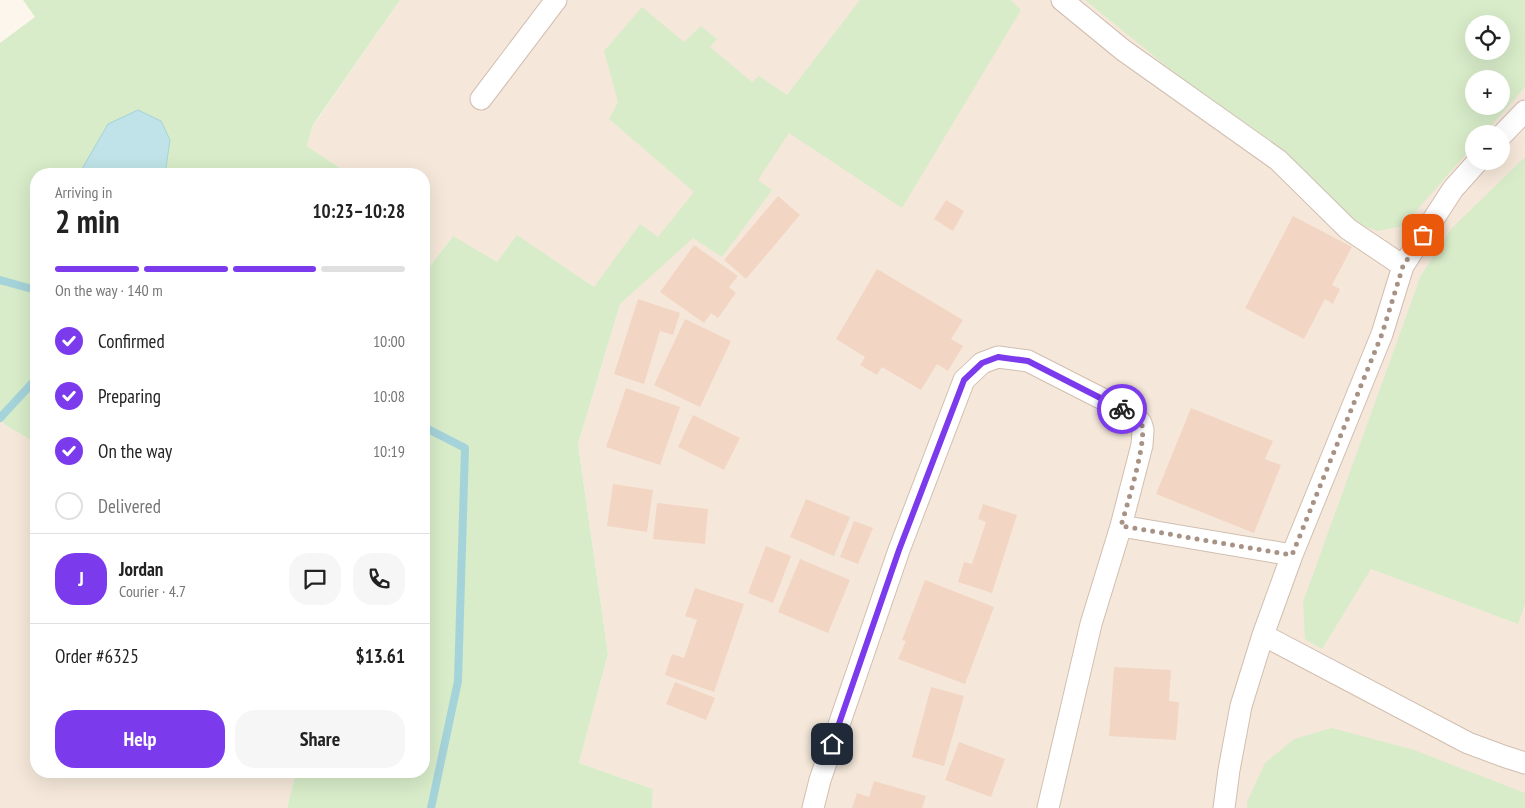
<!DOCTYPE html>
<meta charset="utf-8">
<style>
:root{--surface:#fff;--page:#f6f6f6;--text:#222;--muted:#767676;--line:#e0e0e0;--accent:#7c3aed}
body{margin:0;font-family:"PT Sans Narrow",sans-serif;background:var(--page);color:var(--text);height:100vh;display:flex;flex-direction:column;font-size:19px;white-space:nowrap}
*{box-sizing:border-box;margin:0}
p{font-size:16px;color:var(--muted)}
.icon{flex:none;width:28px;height:28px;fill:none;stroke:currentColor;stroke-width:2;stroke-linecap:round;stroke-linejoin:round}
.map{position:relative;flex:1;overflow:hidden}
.sheet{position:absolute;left:30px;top:168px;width:400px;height:610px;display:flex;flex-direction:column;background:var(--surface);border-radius:20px;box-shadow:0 5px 20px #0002}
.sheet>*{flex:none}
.tools{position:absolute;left:1465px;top:15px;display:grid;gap:10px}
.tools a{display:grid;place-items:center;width:45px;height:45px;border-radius:50%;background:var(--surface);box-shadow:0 5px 20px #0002;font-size:25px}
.pin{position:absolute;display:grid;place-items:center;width:42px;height:42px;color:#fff;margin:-21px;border-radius:10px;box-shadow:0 2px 8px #0006}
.courier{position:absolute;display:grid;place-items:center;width:50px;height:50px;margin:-25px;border:4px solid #7c3aed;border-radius:50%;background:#fff;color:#222;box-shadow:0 1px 6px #0007}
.head em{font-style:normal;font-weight:700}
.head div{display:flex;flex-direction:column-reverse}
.head{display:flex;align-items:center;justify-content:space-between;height:85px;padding:0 25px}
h1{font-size:32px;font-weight:700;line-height:38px}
.bar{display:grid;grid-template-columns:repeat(4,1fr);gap:8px 5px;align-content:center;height:60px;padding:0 25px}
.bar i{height:6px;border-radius:4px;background:var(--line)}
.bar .active{background:var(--accent)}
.bar p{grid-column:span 4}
.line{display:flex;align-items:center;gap:12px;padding:0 25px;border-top:1px solid var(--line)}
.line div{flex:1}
.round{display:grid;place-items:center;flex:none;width:52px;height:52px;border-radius:20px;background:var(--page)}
ol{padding:0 25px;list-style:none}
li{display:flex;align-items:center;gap:15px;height:55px}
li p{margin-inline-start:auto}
li .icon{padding:5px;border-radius:50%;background:var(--accent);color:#fff;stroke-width:4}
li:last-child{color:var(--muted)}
li i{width:28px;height:28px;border:2px solid var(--line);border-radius:50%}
.cta{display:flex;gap:10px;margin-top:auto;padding:10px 25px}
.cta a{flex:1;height:58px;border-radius:20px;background:var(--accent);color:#fff;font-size:20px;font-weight:700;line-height:58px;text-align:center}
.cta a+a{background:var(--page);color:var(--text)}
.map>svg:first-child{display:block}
.residential{fill:#f5e8da;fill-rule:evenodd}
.green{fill:#d8ecc9;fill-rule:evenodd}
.water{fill:#bfe3e8;stroke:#a5d3da}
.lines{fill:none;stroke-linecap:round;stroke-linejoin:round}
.stream{stroke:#a5d3da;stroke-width:8}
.building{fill:#f3d5c3}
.street-casing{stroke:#d1beb0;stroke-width:23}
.street{stroke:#fff;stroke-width:21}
.done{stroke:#a89285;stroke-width:5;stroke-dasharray:0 9}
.route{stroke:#7c3aed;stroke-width:6}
</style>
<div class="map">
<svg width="1525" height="808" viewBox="0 0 1525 808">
<rect width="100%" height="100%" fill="#fdf6ec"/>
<path class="residential" d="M 400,0 L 1525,0 L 1525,808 L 652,808 L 653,789 L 579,763 L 608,654 L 578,444 L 620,304 L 517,236 L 497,262 L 452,237 L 424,274 L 424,174 L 349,174 L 307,146 L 313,126 ZM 1474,24 L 1501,24 L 1501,51 L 1474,51 ZM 1474,79 L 1501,79 L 1501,106 L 1474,106 ZM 1474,134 L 1501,134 L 1501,161 L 1474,161 Z
M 0,419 L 5,425 L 36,443 L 36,771 L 296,772 L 287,808 L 0,808 Z"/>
<path class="green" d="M 23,0 L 400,0 L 313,125 L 307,146 L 349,174 L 36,174 L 36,443 L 5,425 L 0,419 L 0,43 L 35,17 Z
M 860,0 L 1011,0 L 1021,10 L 902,208 L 789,133 L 758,180 L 772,190 L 722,257 L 693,238 L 620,304 L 578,444 L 608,654 L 579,763 L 653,789 L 652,808 L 287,808 L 296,772 L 295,771 L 424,771 L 424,274 L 453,236 L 497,262 L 517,235 L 594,287 L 640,224 L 658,237 L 694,192 L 609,119 L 618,102 L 604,51 L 642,7 L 684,42 L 701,26 L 717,39 L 710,47 L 752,82 L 759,76 L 787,95 Z
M 1085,0 L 1525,0 L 1525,87 L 1484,134 L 1474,134 L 1474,145 L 1403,226 L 1378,231 L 1363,226 ZM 1474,24 L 1501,24 L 1501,51 L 1474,51 ZM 1474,79 L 1501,79 L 1501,106 L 1474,106 Z
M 1525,157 L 1525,604 L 1518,624 L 1371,569 L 1322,649 L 1305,639 L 1303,602 L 1421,275 L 1452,228 Z
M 1332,728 L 1414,750 L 1525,793 L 1525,808 L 1247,808 L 1247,802 L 1265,763 L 1294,739 Z"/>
<path class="water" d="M 138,110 L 161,121 L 170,140 L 165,174 L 79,174 L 108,124 Z"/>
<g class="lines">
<path class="stream" d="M 0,280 L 36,290
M 0,418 L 36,379
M 424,427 L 465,448 L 458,681 L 431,808"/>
</g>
<path class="building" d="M 778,196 L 800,215 L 746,279 L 724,260 Z
M 946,200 L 964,211 L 953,231 L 934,219 Z
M 1293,216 L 1352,247 L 1332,285 L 1340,289 L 1333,304 L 1325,299 L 1304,339 L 1245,308 Z
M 694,245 L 738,276 L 729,287 L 736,293 L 718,318 L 711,313 L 704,323 L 660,292 Z
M 877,269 L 963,320 L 951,339 L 963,346 L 948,371 L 937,364 L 921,390 L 882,367 L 877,375 L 860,365 L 865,357 L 836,339 Z
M 638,299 L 680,313 L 673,335 L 660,331 L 644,384 L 614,374 Z
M 685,319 L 731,341 L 700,407 L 654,385 Z
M 626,388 L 680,407 L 660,465 L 606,447 Z
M 1191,408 L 1273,441 L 1265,459 L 1281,465 L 1254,533 L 1156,494 Z
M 693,415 L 740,438 L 724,470 L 678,447 Z
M 613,484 L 653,490 L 647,532 L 607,526 Z
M 806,499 L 850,517 L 834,556 L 790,537 Z
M 657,503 L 708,509 L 705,544 L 653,539 Z
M 983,504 L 1017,515 L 992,593 L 958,582 L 964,562 L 972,564 L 986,522 L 978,519 Z
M 854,521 L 873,528 L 858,564 L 840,557 Z
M 766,546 L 791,556 L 773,603 L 748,593 Z
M 800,559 L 850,580 L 828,633 L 778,612 Z
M 925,580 L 994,607 L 965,684 L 898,659 L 906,641 L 902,640 Z
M 695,588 L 744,604 L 714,692 L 665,675 L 672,654 L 684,658 L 697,620 L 685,616 Z
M 1114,667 L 1171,670 L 1169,701 L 1179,702 L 1176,740 L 1109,736 Z
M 675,682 L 715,698 L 706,720 L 666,704 Z
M 931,687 L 964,696 L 944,766 L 912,757 Z
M 959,742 L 1005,759 L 991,797 L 945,780 Z
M 874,781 L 926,796 L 922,808 L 852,808 L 857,793 L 869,797 Z"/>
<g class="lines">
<defs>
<path id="street" d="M 1062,0 L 1123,50 L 1278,160 L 1348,229 L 1403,266
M 481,99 L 556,0
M 1501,136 L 1525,111
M 1263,635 L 1468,743 L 1506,757 L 1525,763
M 813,808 L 820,780 L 899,550 L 964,380 L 982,363 L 998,357 L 1028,361 L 1134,415 L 1141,423 L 1143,430 L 1142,445 L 1121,526 L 1292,555
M 1048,808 L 1091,624 L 1121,526
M 1224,808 L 1229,770 L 1241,706 L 1263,635 L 1292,555 L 1382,334 L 1403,266 L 1453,189 L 1478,161"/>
</defs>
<use href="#street" class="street-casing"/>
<use href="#street" class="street"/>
</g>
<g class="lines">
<path class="done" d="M 1122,409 C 1129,412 1136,415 1141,423 C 1149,436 1126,508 1121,526 L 1292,555 L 1382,334 L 1403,266 L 1423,235"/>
<path class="route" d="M 832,744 L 899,550 L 964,380 L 982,363 L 998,357 L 1028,361 L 1122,409"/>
</g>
</svg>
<div class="tools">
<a><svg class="icon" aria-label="locate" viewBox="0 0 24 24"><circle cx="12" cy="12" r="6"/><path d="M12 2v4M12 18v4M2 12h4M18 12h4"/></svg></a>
<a>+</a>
<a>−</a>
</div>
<div class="pin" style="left:1423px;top:235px;background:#ea580c"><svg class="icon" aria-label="bag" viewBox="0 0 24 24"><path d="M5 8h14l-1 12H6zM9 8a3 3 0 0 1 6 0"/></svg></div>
<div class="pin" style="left:832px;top:744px;background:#1f2937"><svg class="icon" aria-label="home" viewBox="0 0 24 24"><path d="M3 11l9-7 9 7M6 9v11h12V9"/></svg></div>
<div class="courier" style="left:1122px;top:409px"><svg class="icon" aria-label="bike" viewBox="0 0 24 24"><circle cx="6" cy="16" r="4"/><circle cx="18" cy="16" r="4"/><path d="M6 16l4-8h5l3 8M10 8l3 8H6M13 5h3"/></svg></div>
<section class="sheet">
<div class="head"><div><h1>2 min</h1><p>Arriving in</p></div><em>10:23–10:28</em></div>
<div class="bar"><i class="active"></i><i class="active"></i><i class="active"></i><i></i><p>On the way · 140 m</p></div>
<ol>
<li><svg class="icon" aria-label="check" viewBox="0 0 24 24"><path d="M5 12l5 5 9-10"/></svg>Confirmed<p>10:00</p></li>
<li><svg class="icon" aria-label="check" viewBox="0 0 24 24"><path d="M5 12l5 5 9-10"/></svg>Preparing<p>10:08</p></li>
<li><svg class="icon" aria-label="check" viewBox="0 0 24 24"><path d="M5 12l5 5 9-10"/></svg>On the way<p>10:19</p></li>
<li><i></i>Delivered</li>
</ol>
<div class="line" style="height:90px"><b class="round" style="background:var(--accent);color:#fff">J</b><div><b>Jordan</b><p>Courier · 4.7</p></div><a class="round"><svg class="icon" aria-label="chat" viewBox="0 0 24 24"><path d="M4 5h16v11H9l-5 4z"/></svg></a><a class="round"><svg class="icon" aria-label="phone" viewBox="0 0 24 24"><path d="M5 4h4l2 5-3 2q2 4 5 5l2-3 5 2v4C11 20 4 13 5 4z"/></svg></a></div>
<div class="line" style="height:65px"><div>Order #6325</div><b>$13.61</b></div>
<div class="cta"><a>Help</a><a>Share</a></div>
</section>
</div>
